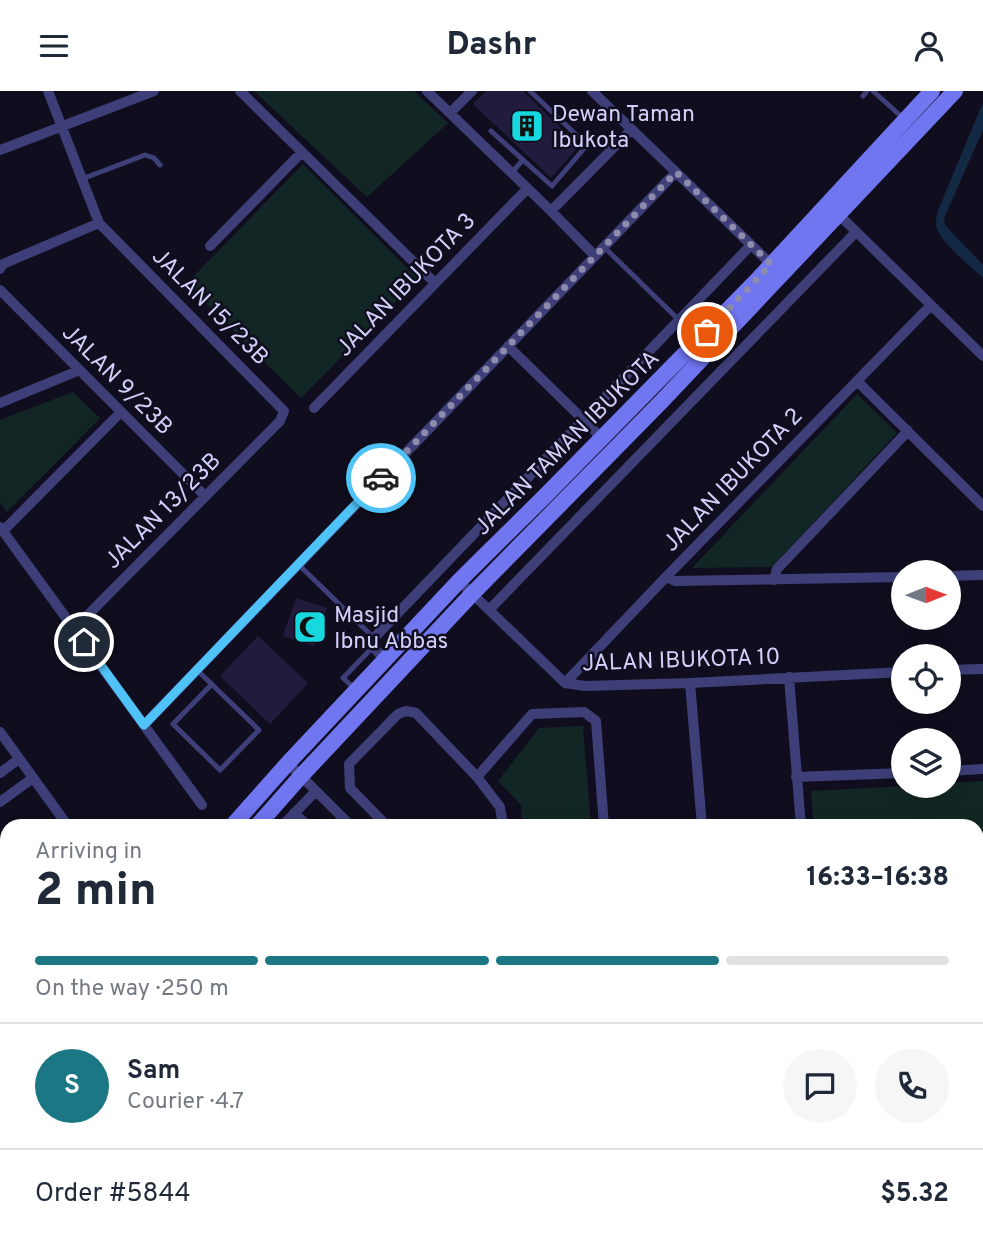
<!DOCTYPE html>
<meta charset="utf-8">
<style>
:root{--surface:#fff;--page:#f6f6f7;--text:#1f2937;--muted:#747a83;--line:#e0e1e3;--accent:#1b7783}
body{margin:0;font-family:Overpass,sans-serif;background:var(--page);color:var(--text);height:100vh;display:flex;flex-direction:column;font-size:26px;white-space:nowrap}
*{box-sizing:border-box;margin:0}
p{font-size:23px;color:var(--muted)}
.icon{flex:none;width:38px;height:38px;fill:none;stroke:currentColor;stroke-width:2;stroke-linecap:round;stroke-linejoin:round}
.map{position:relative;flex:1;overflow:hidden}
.panel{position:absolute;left:0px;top:728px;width:984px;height:434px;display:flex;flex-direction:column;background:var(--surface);border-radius:21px 21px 0 0;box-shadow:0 4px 18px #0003}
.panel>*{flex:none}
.needle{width:46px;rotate:89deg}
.buttons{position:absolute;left:891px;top:469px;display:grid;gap:14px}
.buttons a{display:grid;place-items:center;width:70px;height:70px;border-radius:50%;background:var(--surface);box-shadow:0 4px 18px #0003;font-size:35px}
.pin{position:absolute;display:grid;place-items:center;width:60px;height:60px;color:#fff;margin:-30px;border:4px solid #fff;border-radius:50%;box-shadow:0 2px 7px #0007}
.courier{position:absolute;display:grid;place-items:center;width:70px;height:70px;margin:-35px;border:5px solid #4fc3f7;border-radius:50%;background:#fff;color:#222;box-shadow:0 2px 9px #0007}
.head em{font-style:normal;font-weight:800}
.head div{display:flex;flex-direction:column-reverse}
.head{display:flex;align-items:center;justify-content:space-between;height:119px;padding:0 35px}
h1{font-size:46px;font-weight:800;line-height:52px}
.bar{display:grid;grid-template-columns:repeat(4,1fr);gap:10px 7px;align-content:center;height:84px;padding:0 35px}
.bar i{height:9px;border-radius:5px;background:var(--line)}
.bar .active{background:var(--accent)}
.bar p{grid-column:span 4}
.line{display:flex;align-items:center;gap:18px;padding:0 35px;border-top:2px solid var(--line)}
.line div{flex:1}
.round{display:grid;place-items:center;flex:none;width:74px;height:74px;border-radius:37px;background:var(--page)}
header{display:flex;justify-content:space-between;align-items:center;height:91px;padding:0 35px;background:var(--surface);font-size:32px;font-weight:800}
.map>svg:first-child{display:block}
.green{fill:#122725}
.water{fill:#132842}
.building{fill:#211c3d}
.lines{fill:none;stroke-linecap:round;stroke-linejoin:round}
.lane{stroke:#3e3f78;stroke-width:5}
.street{stroke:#3e3f78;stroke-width:10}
.secondary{stroke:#7075f0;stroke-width:16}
.done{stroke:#8e8cad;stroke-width:7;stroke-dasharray:0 12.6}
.route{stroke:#4fc3f7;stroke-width:9}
.labels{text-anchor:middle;stroke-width:5;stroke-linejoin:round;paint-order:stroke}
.poi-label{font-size:23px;fill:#d2d0fa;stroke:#100e1e;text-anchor:start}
.street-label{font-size:23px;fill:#d2d0fa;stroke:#100e1e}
</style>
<header><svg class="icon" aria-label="menu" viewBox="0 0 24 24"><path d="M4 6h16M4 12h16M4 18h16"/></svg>Dashr<svg class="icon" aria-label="person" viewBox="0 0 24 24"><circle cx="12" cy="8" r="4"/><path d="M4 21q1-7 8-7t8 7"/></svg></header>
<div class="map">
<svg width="983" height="1162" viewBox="0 0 983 1162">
<rect width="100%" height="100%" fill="#100e1e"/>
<path class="green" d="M 254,0 L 414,0 L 448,32 L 367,106 Z
M 303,73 L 418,188 L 301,307 L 186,193 Z
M 73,301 L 100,327 L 7,421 L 0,411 L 0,329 Z
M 857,303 L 897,342 L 772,476 L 692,477 Z
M 583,635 L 591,735 L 522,735 L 521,714 L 498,690 L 539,637 Z
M 983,690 L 983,979 L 976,976 L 976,735 L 814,735 L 811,700 L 904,695 L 948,695 L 949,692 Z"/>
<path class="water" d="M 983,11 L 983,39 L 944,127 L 945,134 L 983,174 L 983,187 C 972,177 943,153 938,140 C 935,135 936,128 937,122 Z"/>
<path class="building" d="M 486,0 L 523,0 L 579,55 L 551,87 L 473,13 Z
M 296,507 L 327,517 L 314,555 L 283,545 Z
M 258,545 L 308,592 L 270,633 L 220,585 Z"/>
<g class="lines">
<path class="lane" d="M 873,0 L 903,27
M 863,5 L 867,0
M 491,40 L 552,95 L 587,54 L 530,0
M 511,82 L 523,69
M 82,88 L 145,64 L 154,67 L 160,74
M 604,156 L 679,229
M 298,473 L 374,547
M 197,579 L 259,639 L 220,679 L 173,633 L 212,593
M 354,597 L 343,587 L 373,556
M 0,768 L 7,778
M 163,1155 L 181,1162"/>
<path class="street" d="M 48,0 L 99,132 L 284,320 L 280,330 L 74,538
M 240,0 L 435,192
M 427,0 L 551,120 L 595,165
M 592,0 L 774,176
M 450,22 L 472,0
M 0,59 L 154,0
M 834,119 L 983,265
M 551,120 L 631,39
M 210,155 L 302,61
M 0,178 L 3,173 L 99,132
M 0,199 L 205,405
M 508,255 L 602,347
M 857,290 L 983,415
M 0,312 L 80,279
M 314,317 L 527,98
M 0,436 L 202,714
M 3,440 L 121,321
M 948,485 L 983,484
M 666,486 L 675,490 L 903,486
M 774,489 L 777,478 L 908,340
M 459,490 L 565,592 L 585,595 L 690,592 L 903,581
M 489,519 L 856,141
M 386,568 C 378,561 370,557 374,547 L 751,154
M 948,579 L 983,578
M 789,586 L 801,735
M 565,592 L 666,486 L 931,214
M 690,592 L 702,735
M 144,634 L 676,81
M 0,641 L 68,735
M 288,672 L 351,735
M 948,680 L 983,678
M 0,682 L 19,668
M 477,686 L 532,623 L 584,621 L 596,630 L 604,735
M 796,686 L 903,682
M 0,711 L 33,687
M 294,722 L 308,735
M 282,735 L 316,700
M 387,735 L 350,697 L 349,673 L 398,623 L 406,620 L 416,622 L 477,686 L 500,716 L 503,735
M 0,859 L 7,854
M 976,996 L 983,998
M 0,1132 L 7,1127
M 321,1155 L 322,1162
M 388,1155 L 389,1162
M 419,1155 L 420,1162
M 450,1155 L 450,1162
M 550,1155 L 550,1162
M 653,1155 L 654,1162
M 758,1155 L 758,1162
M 860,1155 L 860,1162
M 961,1155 L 962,1162"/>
<path class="secondary" d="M 232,735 L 288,672 L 459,490 L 544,406 L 759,187 L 932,0
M 257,735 L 301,685 L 472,503 L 662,310 L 955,0
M 0,905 L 7,900
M 0,930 L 7,926
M 0,1068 L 7,1077
M 0,1097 L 7,1106
M 69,1155 L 81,1162
M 108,1155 L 122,1162"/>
</g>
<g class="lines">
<path class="done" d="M 381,387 L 676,81 L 771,173 L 707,241"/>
<path class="route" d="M 84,551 L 144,634 L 381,387"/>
</g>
<defs>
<symbol id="building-square" viewBox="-11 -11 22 22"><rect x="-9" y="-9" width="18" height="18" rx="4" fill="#17d7df" stroke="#100e1e"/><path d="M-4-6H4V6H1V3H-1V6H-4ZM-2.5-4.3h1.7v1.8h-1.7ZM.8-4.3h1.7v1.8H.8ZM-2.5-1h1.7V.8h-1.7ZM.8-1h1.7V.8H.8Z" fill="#111"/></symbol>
<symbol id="mosque-square" viewBox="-11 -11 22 22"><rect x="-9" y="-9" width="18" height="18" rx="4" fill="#17d7df" stroke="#100e1e"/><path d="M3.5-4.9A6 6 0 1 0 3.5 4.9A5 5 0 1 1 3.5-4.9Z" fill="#111"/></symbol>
</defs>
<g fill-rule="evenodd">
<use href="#building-square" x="508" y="16" width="38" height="38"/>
<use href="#mosque-square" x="291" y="517" width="38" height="38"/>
</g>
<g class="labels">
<g class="poi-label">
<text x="552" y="30">Dewan Taman<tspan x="552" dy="26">Ibukota</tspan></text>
<text x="334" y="531">Masjid<tspan x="334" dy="26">Ibnu Abbas</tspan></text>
</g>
<g class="street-label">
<text transform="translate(405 193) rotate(-46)" y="8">JALAN IBUKOTA 3</text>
<text transform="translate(211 215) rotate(45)" y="8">JALAN 15/23B</text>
<text transform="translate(118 288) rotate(45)" y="8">JALAN 9/23B</text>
<text transform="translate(566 351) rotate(-45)" y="8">JALAN TAMAN IBUKOTA</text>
<text transform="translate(732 388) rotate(-46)" y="8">JALAN IBUKOTA 2</text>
<text transform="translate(162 419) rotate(-45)" y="8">JALAN 13/23B</text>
<text transform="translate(681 568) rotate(-2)" y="8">JALAN IBUKOTA 10</text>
</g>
</g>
</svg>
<div class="buttons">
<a><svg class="needle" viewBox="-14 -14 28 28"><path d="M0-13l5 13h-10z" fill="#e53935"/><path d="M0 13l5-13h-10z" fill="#747a83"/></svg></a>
<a><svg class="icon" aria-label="locate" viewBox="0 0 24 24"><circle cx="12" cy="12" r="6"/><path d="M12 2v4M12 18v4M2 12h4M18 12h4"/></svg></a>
<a><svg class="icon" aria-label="layers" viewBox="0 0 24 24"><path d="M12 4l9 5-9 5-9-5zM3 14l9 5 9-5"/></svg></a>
</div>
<div class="pin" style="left:707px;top:241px;background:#ea580c"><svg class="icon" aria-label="bag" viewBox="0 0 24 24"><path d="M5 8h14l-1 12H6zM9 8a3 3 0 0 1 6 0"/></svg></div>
<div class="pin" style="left:84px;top:551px;background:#1f2937"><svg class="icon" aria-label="home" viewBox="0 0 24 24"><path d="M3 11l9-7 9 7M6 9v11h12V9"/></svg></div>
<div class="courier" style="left:381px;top:387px"><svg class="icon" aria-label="car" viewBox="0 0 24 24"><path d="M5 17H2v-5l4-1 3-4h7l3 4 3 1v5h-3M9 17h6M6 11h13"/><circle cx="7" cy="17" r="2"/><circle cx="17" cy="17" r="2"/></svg></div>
<section class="panel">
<div class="head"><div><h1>2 min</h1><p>Arriving in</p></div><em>16:33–16:38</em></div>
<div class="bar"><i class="active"></i><i class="active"></i><i class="active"></i><i></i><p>On the way · 250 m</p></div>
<div class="line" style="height:126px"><b class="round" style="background:var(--accent);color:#fff">S</b><div><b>Sam</b><p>Courier · 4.7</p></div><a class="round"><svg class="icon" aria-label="chat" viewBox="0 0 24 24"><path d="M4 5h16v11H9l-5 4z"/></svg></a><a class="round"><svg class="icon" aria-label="phone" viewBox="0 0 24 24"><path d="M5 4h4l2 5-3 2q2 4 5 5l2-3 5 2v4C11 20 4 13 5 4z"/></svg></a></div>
<div class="line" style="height:91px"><div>Order #5844</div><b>$5.32</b></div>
</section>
</div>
